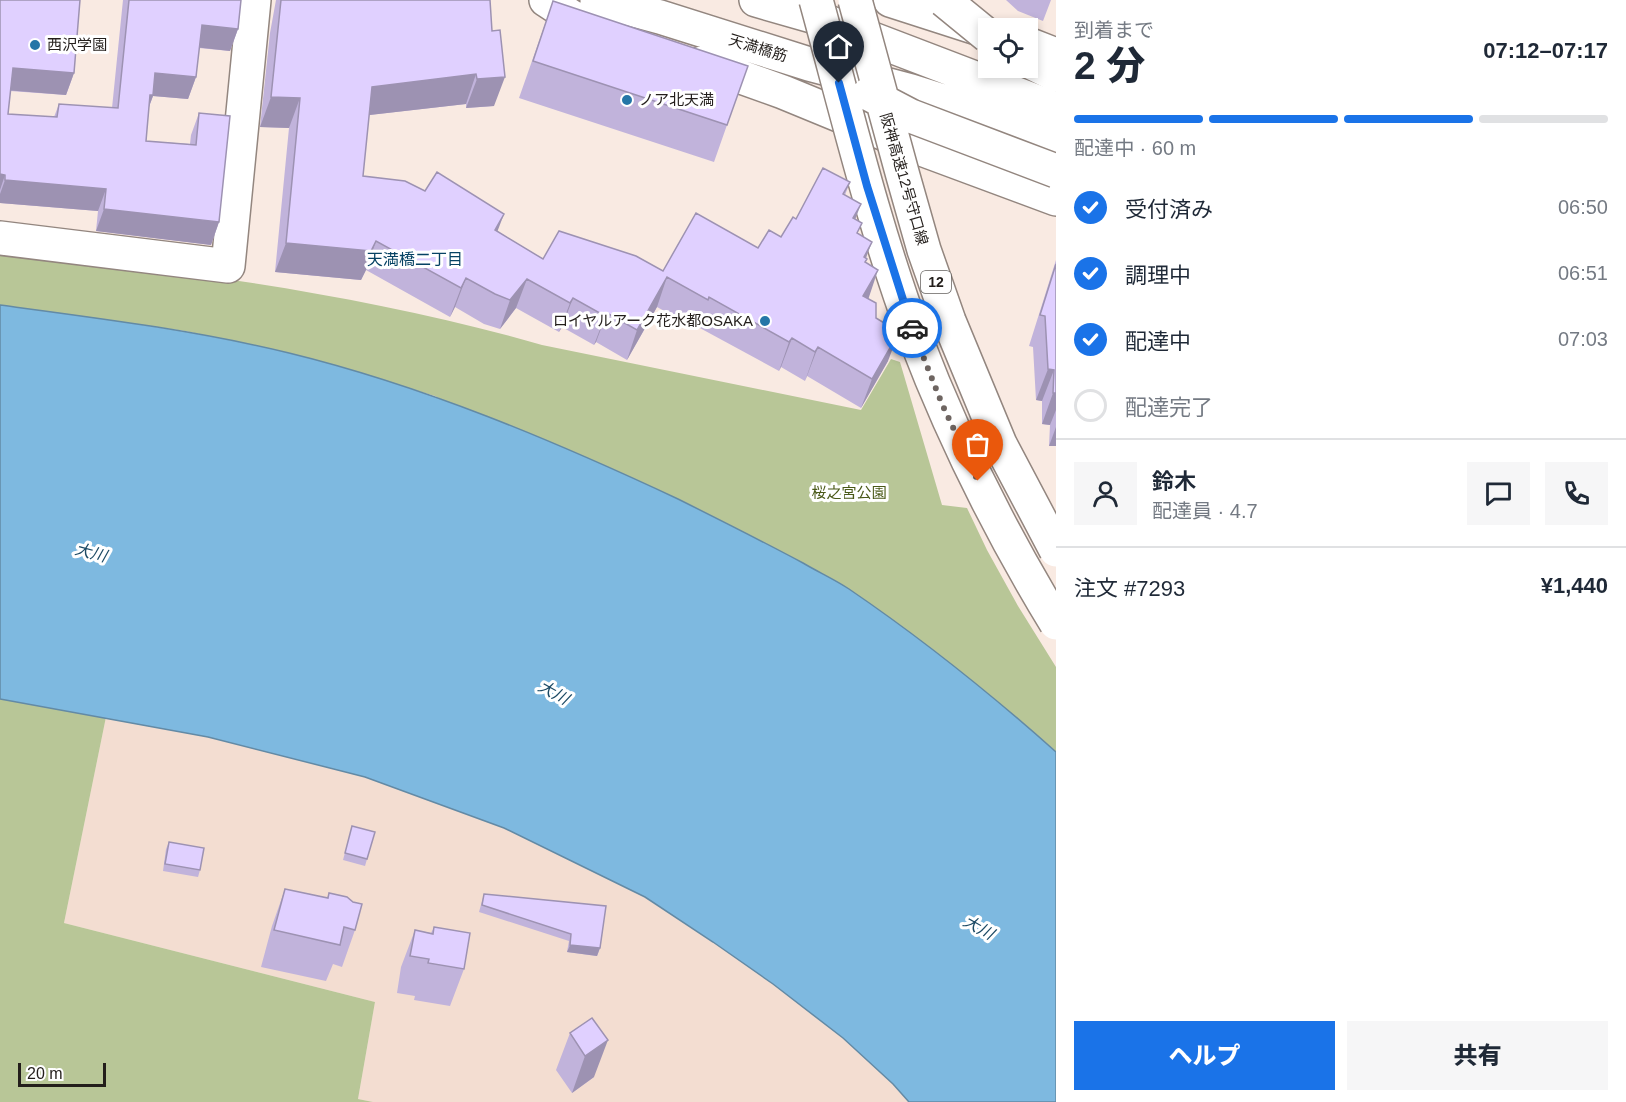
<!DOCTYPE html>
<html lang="ja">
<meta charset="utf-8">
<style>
:root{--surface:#fff;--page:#f6f6f7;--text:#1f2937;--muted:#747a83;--line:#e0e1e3;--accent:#1a73e8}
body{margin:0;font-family:Arial,"Noto Sans JP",sans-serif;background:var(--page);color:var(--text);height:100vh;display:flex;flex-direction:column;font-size:22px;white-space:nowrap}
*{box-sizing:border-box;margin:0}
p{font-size:20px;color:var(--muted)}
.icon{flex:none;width:33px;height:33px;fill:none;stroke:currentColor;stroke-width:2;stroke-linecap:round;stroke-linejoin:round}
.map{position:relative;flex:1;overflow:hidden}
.panel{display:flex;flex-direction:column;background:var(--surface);width:570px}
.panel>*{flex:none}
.controls{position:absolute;left:978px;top:18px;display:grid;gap:12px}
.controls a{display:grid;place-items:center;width:60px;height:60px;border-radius:0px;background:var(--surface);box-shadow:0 3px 9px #0003;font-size:30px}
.scale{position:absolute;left:18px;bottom:15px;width:88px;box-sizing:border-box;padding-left:6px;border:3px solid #231e1b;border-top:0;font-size:16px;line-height:21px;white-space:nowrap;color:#231e1b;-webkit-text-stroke:4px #fff;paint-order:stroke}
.pin{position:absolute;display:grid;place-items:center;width:51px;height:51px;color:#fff;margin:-62px -26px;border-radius:50% 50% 50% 0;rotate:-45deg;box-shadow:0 0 6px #0007}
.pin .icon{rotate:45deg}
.courier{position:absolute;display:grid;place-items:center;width:60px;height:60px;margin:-30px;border:4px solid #1a73e8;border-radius:50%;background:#fff;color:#222;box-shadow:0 2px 8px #0007}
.headline em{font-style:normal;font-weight:800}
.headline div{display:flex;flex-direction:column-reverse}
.headline{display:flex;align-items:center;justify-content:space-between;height:102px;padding:0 18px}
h1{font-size:39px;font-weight:800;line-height:45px}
.bar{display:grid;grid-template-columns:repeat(4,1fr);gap:9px 6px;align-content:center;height:72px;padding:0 18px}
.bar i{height:8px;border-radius:4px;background:var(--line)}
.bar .selected{background:var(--accent)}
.bar p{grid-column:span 4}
.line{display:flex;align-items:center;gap:15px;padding:0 18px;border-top:2px solid var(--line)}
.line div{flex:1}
.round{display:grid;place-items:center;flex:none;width:63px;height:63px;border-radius:0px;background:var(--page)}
ol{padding:0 18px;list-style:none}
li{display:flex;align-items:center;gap:18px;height:66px}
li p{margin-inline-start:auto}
li .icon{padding:6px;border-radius:50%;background:var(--accent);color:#fff;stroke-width:4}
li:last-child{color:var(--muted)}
li i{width:33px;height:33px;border:3px solid var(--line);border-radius:50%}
.button{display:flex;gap:12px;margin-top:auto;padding:12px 18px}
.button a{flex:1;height:69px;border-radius:0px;background:var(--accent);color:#fff;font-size:24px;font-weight:800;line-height:69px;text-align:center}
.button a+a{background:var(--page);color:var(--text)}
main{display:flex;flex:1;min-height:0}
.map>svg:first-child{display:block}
.built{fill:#f3ddd1}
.green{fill:#b8c697}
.water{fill:#7eb9e0;stroke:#638aa5;stroke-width:1.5}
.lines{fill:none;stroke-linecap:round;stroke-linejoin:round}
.minor-casing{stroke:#93867f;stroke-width:36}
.highway-casing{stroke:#93867f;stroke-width:36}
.minor{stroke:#fff;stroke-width:33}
.highway{stroke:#fff;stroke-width:33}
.highway-bridge-casing{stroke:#93867f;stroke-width:36;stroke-linecap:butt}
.highway-bridge{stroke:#fff;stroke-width:33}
.wall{fill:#c1b3db}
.shaded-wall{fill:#9d92b2}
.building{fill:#e0d0ff;stroke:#9d92b2;stroke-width:1.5}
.done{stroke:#6e6561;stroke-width:6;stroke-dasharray:0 10.8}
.route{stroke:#1a73e8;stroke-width:8}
.poi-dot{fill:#2576a7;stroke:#fff;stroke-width:2}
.labels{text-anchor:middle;stroke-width:6;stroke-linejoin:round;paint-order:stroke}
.shield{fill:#fff;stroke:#65625f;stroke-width:1.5}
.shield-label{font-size:14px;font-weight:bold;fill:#231e1b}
.poi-label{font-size:15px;fill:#231e1b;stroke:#fff;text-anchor:start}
.street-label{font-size:15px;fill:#231e1b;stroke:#fff}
.park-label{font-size:15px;fill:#4a5918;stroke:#fff}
.neighbourhood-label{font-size:16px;fill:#064263;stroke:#fff}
.water-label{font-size:16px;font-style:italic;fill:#1c4a65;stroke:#fff}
</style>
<main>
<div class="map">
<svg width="1056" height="1102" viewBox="0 0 1056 1102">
<rect width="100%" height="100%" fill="#f9eae2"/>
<path class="built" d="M 106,717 L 208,737 L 365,777 L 504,828 L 645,897 L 713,942 L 773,984 L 843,1038 L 893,1084 L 909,1102 L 373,1102 L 358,1099 L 375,1002 L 64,923 Z"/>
<path class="green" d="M 0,252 C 80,262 160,269 239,281 C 338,296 445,317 542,345 L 861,410 L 891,359 L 900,362 L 942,505 L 967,508 L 987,550 L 1018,606 L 1056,667 L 1056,752 L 951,665 L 435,396 L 290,353 L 185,331 L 0,305 Z
M 0,699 L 106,717 L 64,923 L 375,1002 L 358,1099 L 373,1102 L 0,1102 Z"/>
<path class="water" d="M 0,305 C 97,318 194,330 289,353 C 424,386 552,440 678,499 C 720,520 762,541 803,563 C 818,572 834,579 849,589 C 921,638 991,694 1056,752 L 1056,1102 L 909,1102 L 893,1084 L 843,1038 L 773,984 L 713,942 L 645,897 L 504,828 L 365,777 L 208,737 L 0,699 Z"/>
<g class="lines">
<defs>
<path id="minor" d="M 546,0 L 572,17 L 591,24
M 597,0 L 660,17 L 809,64 L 911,91 L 990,116 L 1056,141
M 756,0 L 815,17 L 1056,109
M 890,0 L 977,28
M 1028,44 L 1056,55
M 702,63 L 783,92 L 924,150 L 1056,199
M 0,238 L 228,266 L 254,0"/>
<path id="highway" d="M 1028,61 L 1056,75"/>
</defs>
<use href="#minor" class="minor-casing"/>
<use href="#highway" class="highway-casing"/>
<use href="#minor" class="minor"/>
<use href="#highway" class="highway"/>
<defs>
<path id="highway-bridge" d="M 816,0 C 847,113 874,227 915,337 C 953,437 1000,531 1056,623
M 855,0 L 903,176 L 924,250 L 949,321 L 1000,444 L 1056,550
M 944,0 L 988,36
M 869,94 L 911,116 L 1056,171"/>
</defs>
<use href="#highway-bridge" class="highway-bridge-casing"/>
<use href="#highway-bridge" class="highway-bridge"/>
</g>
<path class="wall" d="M 0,0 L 74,73 L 66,95 L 10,91 L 8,114 L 54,117 L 59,104 L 112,108 L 123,0 L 241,0 L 238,29 L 230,51 L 199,48 L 196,77 L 188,99 L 153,96 L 149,107 L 146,141 L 190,144 L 191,135 L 199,113 L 219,222 L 211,245 L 96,231 L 98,211 L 0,203 Z
M 276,0 L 490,0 L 494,106 L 466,108 L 466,104 L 369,115 L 363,176 L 497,231 L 543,259 L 663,271 L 758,248 L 781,237 L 796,219 L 850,182 L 845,195 L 855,219 L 858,234 L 867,259 L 865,263 L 868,298 L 876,318 L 888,361 L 861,408 L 807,376 L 805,381 L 781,367 L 779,371 L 698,327 L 697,329 L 657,307 L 627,360 L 596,342 L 594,345 L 562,327 L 559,332 L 516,308 L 500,329 L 484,324 L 455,307 L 450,317 L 366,270 L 361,280 L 275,272 L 289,128 L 260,127 L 270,33 Z
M 1006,0 L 1051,0 L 1043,21 L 1018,11 Z
M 553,1 L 727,125 L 714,162 L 519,98 Z
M 1056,260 L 1056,446 L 1049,446 L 1050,425 L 1042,424 L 1042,401 L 1036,400 L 1033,347 L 1029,346 Z
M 352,826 L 367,859 L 365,866 L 343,860 Z
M 169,842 L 200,870 L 198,877 L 163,871 L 166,849 Z
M 285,889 L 327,898 L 329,893 L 355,930 L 342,967 L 333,964 L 326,981 L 261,967 L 272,926 Z
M 484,894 L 606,906 L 600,948 L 597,956 L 567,952 L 569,941 L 479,912 Z
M 434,927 L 464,969 L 450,1006 L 414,1000 L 415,996 L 397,993 L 401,967 L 415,930 L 431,933 Z
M 592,1018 L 594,1077 L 572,1093 L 556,1070 L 570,1033 Z"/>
<path class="shaded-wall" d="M 202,25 L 238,29 L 230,51 L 194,47 Z
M 13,68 L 74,73 L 66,95 L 5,90 Z
M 155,73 L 196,77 L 188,99 L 153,96 L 145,117 L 147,95 Z
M 476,74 L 466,104 L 361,116 L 372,87 Z
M 505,77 L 494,106 L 466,108 L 477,79 Z
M 271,97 L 300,98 L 289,128 L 260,127 Z
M 0,174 L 5,175 L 0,190 Z
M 5,180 L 106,189 L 98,211 L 0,203 L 0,194 Z
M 861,204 L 850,233 L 853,218 Z
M 104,209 L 219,222 L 211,245 L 96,231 Z
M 504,214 L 493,243 L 495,230 Z
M 376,241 L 366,270 L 361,280 L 275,272 L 286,243 Z
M 872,242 L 861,271 L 864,257 Z
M 878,270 L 868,300 L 863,296 Z
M 667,277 L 657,307 L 627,360 L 637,330 Z
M 466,278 L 455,307 L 450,317 L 461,288 Z
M 527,279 L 516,308 L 500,329 L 510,300 Z
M 573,298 L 562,327 L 559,332 L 570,303 Z
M 607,313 L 596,342 L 594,345 L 605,316 Z
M 899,332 L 888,361 L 861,408 L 872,379 Z
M 792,338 L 781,367 L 779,371 L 789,342 Z
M 818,347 L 807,376 L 805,381 L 815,352 Z
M 1048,369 L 1054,370 L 1042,401 L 1036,400 Z
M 1053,393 L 1056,393 L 1056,410 L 1050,425 L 1042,424 Z
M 1056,427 L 1056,446 L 1049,446 Z
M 570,945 L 600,948 L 597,956 L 567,952 Z
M 608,1040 L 594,1077 L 572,1093 L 585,1056 Z"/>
<path class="building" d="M 0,0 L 80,0 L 74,73 L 13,68 L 8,114 L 57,117 L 59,104 L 118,108 L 129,0 L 241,0 L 238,29 L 202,25 L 196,77 L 155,73 L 153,95 L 150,95 L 146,141 L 196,145 L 199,113 L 230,116 L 219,222 L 104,209 L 106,189 L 5,180 L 5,175 L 0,174 Z
M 281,0 L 490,0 L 492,31 L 500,30 L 505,77 L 477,79 L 476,74 L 372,87 L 363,176 L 405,181 L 425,191 L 437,172 L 504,214 L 495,230 L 543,259 L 559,231 L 636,256 L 663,271 L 696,213 L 758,248 L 769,230 L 781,237 L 793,217 L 796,219 L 823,168 L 850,182 L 843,194 L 861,204 L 853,218 L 862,223 L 857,233 L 872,242 L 864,257 L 867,259 L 865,262 L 878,270 L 863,296 L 876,303 L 876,318 L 899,332 L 872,379 L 818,347 L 815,352 L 792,338 L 789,342 L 709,297 L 708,300 L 667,277 L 637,330 L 607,313 L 605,316 L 573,298 L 570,303 L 527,279 L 510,300 L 495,294 L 466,278 L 461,288 L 376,241 L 371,251 L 286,243 L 300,98 L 271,97 Z
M 553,1 L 748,66 L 727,125 L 533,61 Z
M 1056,264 L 1056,393 L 1053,393 L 1054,370 L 1048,369 L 1045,316 L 1040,315 Z
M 352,826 L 375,832 L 367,859 L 345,853 Z
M 169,842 L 204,848 L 200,870 L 165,864 Z
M 285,889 L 328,898 L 329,893 L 347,897 L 353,902 L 362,904 L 355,930 L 344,927 L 340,945 L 274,930 Z
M 484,894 L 606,906 L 600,948 L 570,945 L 571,934 L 482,905 Z
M 434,927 L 470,933 L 464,969 L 428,963 L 429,959 L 410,956 L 415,930 L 433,934 Z
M 592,1018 L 608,1040 L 585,1056 L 570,1033 Z"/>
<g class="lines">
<path class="done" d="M 912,328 L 942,404 L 978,481"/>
<path class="route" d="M 839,83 L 867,186 L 912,328"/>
</g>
<g class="poi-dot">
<circle cx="35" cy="45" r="6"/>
<circle cx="627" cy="100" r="6"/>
<circle cx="765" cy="321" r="6"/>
</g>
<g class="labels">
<rect class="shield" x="921" y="271" width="30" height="22" rx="4.5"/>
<g class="shield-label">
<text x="936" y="287">12</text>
</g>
<g class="poi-label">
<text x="47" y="50">西沢学園</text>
<text x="639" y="105">ノア北天満</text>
<text x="753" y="326" text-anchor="end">ロイヤルアーク花水都OSAKA</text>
</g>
<g class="street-label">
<text transform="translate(758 48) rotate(17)" y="5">天満橋筋</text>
<text transform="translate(904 179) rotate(74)" y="5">阪神高速12号守口線</text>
</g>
<g class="park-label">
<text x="849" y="498">桜之宮公園</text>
</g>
<g class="neighbourhood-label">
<text x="415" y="265">天満橋二丁目</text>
</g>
<g class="water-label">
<text transform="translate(91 552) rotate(15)" y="6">大川</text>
<text transform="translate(554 692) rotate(29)" y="6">大川</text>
<text transform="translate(979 927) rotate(29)" y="6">大川</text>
</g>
</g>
</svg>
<div class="controls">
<a><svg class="icon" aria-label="locate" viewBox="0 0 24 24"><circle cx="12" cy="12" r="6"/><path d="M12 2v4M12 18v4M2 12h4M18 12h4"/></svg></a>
</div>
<div class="scale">20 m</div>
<div class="pin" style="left:978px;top:481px;background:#ea580c"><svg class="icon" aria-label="bag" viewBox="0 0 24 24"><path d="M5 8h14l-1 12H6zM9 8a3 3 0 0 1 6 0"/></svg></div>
<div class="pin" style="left:839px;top:83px;background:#1f2937"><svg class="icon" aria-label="home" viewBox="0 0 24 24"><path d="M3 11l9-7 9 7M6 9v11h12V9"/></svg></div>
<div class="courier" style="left:912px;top:328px"><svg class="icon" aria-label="car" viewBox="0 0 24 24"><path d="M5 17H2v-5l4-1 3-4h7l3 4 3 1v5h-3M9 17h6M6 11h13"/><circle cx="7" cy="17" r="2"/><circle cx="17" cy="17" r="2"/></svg></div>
</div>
<section class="panel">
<div class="headline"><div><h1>2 分</h1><p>到着まで</p></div><em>07:12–07:17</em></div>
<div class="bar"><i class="selected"></i><i class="selected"></i><i class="selected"></i><i></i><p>配達中 · 60 m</p></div>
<ol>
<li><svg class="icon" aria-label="check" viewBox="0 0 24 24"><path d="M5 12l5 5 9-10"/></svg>受付済み<p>06:50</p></li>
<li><svg class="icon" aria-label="check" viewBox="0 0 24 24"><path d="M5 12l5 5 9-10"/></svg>調理中<p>06:51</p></li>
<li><svg class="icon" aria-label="check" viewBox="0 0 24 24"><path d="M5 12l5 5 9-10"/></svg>配達中<p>07:03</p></li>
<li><i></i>配達完了</li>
</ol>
<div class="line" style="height:108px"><a class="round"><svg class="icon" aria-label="person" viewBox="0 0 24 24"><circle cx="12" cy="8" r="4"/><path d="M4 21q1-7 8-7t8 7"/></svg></a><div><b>鈴木</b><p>配達員 · 4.7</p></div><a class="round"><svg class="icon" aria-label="chat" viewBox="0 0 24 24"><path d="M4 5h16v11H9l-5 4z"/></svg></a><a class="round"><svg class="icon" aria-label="phone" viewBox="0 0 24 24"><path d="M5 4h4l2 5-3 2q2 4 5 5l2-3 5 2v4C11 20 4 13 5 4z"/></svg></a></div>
<div class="line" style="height:78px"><div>注文 #7293</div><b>¥1,440</b></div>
<div class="button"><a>ヘルプ</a><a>共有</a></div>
</section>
</main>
